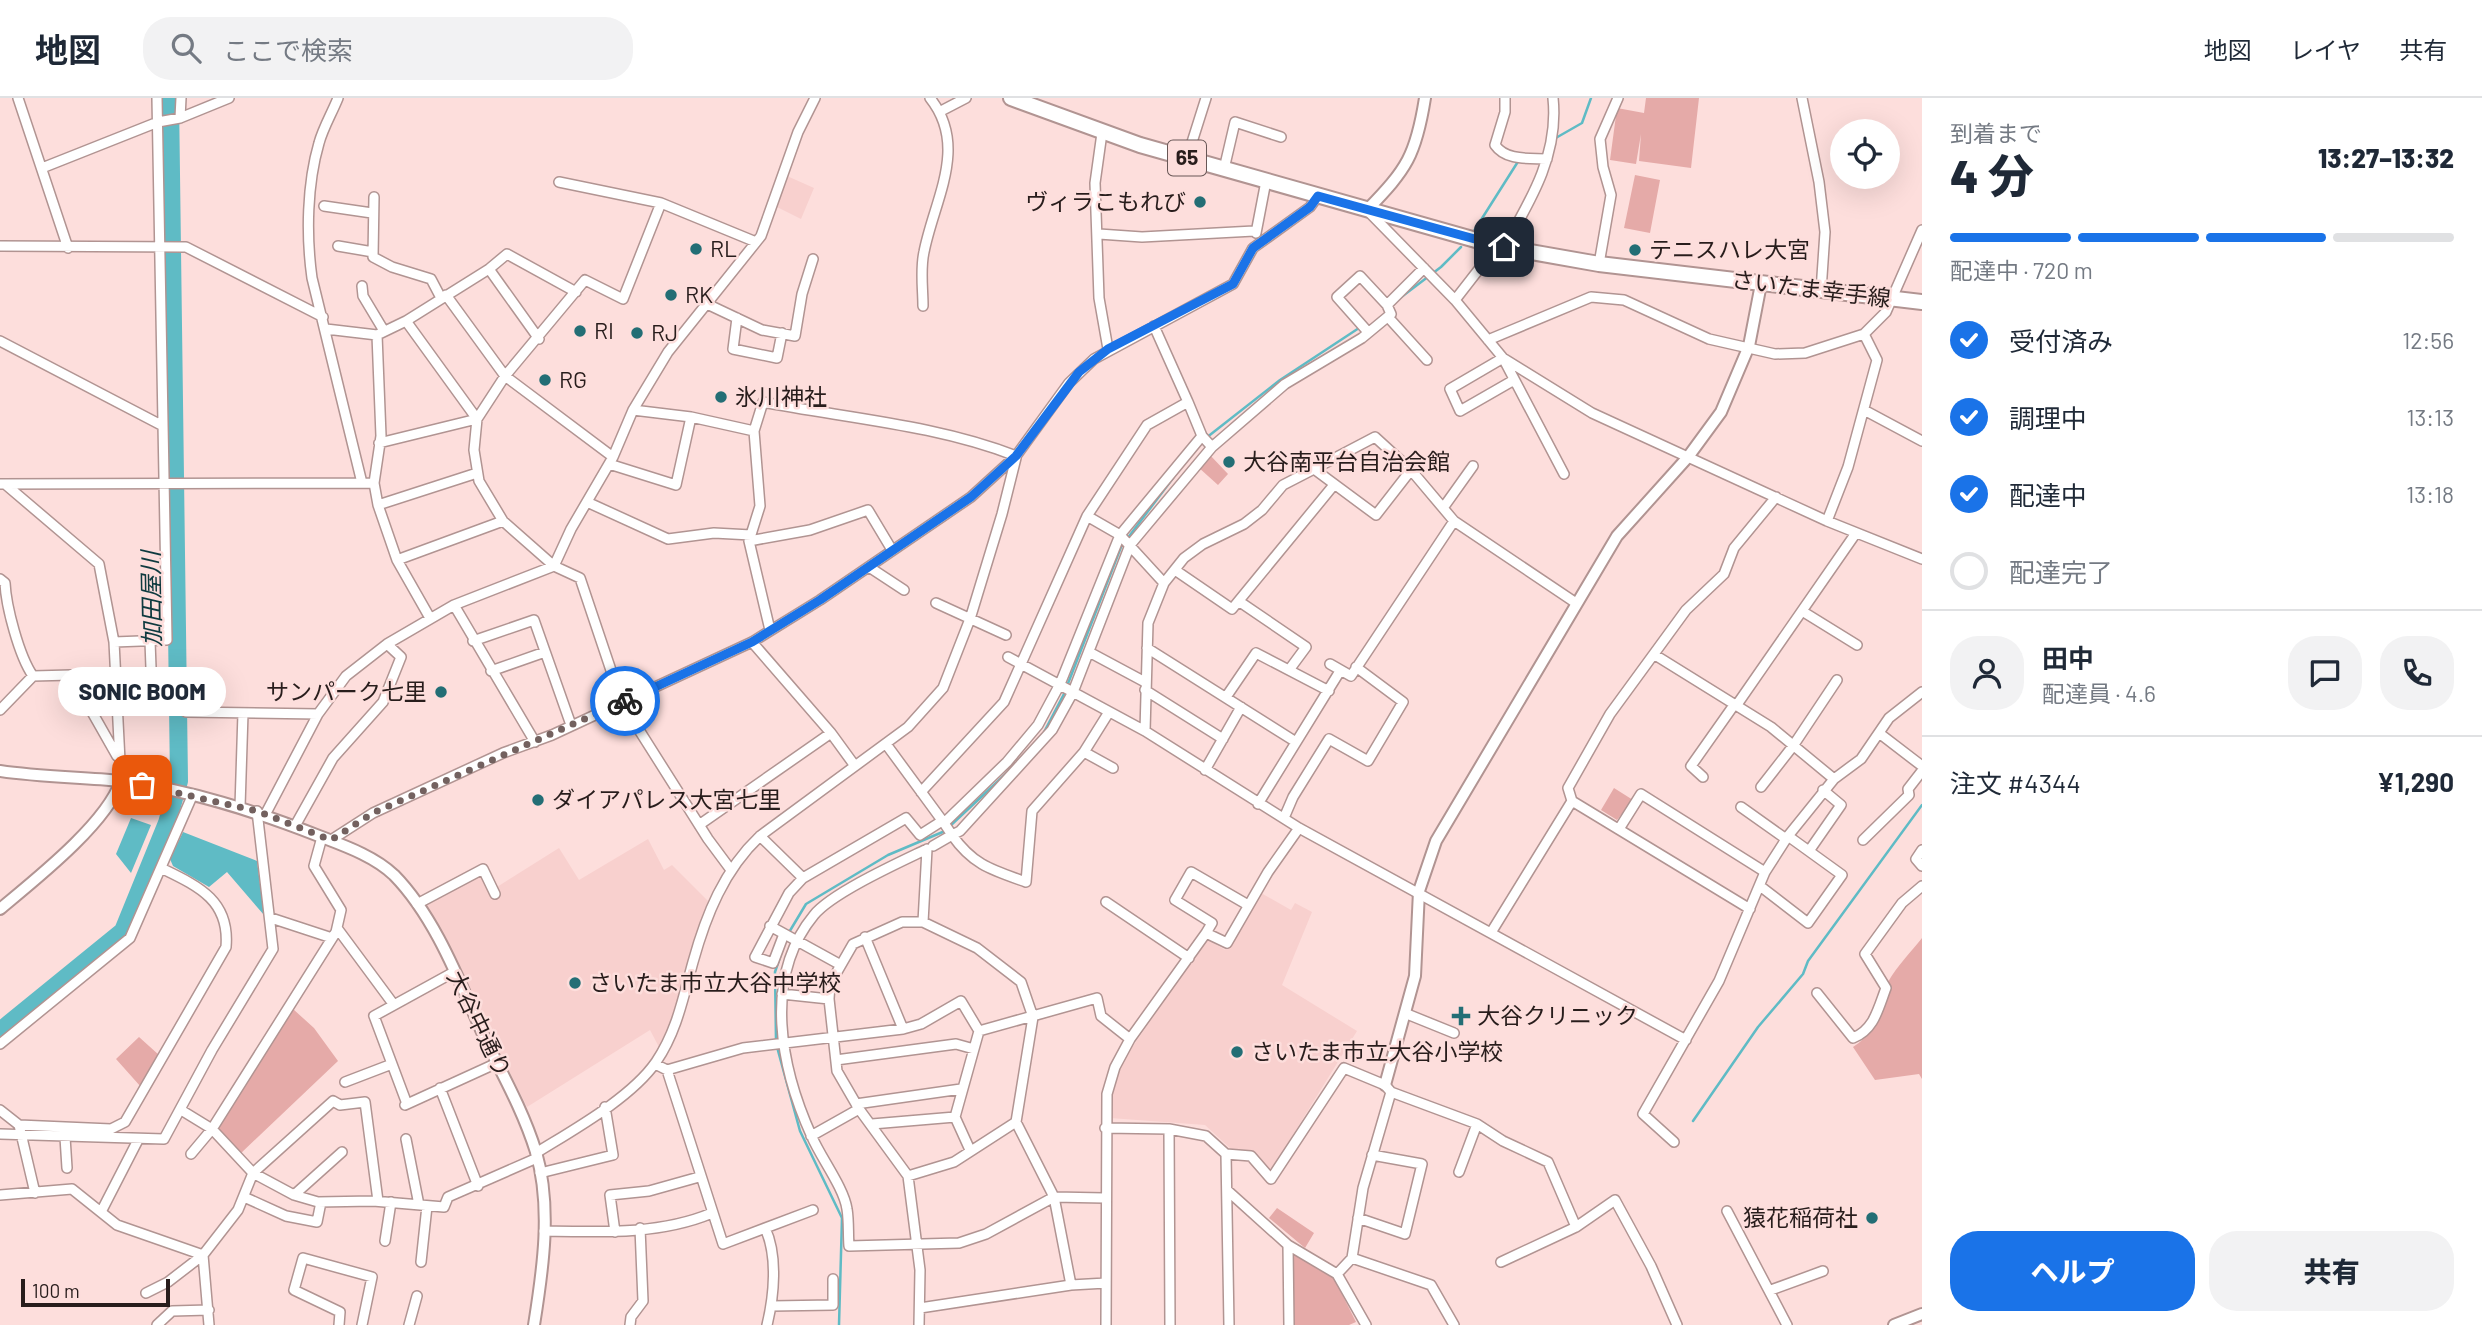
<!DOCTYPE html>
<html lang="ja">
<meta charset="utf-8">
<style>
:root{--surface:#fff;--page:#f2f2f3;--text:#1f2937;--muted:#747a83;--line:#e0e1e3;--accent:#1a73e8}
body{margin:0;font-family:Barlow,"Noto Sans JP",sans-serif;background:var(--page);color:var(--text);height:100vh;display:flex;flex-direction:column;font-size:26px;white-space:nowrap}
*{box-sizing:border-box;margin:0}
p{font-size:23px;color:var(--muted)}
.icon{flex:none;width:38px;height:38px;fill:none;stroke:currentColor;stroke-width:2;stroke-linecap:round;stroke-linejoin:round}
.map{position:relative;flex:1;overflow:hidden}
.drawer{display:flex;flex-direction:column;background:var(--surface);width:560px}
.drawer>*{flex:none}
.controls{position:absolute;left:1830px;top:21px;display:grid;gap:14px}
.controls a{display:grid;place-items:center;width:70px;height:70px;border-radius:50%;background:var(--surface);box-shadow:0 7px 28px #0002;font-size:35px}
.scale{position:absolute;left:21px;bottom:18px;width:149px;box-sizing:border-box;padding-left:7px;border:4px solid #281d1c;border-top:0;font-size:19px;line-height:24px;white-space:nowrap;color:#281d1c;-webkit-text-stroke:5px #fddedc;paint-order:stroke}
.pin{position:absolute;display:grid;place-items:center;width:60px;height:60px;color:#fff;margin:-30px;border-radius:14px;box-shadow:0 4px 10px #0006}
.courier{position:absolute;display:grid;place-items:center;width:70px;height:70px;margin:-35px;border:5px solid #1a73e8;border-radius:50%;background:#fff;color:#222;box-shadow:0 2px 9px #0007}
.bubble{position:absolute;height:49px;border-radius:24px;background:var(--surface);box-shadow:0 7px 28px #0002;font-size:23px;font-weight:800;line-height:49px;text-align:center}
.overview em{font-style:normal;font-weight:800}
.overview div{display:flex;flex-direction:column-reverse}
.overview{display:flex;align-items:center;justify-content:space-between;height:119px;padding:0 28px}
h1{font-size:46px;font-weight:800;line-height:52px}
.bar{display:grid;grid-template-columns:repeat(4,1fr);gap:10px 7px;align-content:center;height:84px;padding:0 28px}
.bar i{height:9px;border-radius:5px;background:var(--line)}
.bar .current{background:var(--accent)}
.bar p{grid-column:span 4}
.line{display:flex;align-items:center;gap:18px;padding:0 28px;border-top:2px solid var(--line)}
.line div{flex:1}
.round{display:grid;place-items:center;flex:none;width:74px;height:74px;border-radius:28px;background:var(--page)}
ol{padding:0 28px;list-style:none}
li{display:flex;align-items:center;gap:21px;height:77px}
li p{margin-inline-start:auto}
li .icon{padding:7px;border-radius:50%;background:var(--accent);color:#fff;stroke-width:4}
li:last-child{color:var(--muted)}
li i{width:38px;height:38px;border:4px solid var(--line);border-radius:50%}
.action{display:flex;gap:14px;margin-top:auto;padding:14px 28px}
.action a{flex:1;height:80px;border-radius:28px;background:var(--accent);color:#fff;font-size:28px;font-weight:800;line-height:80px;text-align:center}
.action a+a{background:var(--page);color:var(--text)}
header{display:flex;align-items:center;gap:42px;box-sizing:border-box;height:98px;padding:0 35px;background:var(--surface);border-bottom:2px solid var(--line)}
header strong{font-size:33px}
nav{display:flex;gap:38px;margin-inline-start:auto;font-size:24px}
.search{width:490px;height:63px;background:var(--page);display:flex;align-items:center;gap:18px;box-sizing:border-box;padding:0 24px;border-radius:28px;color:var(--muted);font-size:26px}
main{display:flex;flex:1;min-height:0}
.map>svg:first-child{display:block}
.built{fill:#f8d0ce}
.green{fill:#e5aaa8}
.water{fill:#5fbbc5}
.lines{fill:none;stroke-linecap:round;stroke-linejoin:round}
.stream{stroke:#5fbbc5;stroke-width:2.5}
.river{stroke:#5fbbc5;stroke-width:18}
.minor-casing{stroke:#b19492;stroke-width:12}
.tertiary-casing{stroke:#b19492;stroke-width:14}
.primary-casing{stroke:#b19492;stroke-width:18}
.minor{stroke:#fff;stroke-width:9}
.tertiary{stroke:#fff;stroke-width:10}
.primary{stroke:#fff;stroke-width:14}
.done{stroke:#73615f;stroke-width:7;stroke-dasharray:0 12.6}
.route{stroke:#1a73e8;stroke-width:9}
.poi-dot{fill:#236e75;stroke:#fddedc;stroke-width:2.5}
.labels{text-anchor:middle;stroke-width:5;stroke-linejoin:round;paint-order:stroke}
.shield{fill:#fddedc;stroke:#685756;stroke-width:2}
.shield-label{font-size:21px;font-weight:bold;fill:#281d1c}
.poi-label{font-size:23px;fill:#281d1c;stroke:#fddedc;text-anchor:start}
.street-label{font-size:23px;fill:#281d1c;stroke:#fddedc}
.water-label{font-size:24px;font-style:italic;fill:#0e3a3f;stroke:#fddedc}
</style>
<header>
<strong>地図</strong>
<div class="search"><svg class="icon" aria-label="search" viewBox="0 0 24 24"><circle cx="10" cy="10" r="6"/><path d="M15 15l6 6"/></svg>ここで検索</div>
<nav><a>地図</a><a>レイヤ</a><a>共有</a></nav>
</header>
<main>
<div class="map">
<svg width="1922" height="1227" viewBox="0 0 1922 1227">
<rect width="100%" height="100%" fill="#fddedc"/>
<path class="built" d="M 787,78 L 814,90 L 801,121 L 777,109 Z
M 648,741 L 664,772 L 672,767 L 708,803 L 675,912 L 659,949 L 650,932 L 527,1009 L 425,805 L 478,775 L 495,799 L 500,796 L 497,789 L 559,750 L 579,782 Z
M 1261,795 L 1291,812 L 1295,805 L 1312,814 L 1282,887 L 1357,933 L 1270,1074 L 1253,1056 L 1231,1051 L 1205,1027 L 1110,1020 L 1115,974 L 1207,841 L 1225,852 Z"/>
<path class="green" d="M 1646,0 L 1699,0 L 1691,70 L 1639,63 L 1641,36 L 1636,66 L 1610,62 L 1617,10 L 1644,15 Z
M 1635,77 L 1660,82 L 1650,135 L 1624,130 Z
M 1209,356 L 1228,376 L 1218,387 L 1198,369 Z
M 1614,690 L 1633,702 L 1617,722 L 1601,712 Z
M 1922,840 L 1922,981 L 1919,976 L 1875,982 L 1853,949 C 1883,930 1873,911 1888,884 C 1897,868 1911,854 1922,840 Z
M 293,911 L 314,930 L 338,963 L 239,1057 L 214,1032 Z
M 139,939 L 159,957 L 141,989 L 116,961 Z
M 1277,1110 L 1314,1135 L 1305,1150 L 1269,1120 Z
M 1293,1156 L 1331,1174 L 1356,1224 L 1349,1227 L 1293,1227 Z"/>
<path class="water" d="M 131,720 L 151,727 L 131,775 L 116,756 Z
M 183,734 L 257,763 L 264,817 L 227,774 L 209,789 L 173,768 L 170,761 Z"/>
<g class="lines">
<path class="stream" d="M 1554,41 L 1582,25 L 1591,0
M 1474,133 L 1519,62
M 1400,200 L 1441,169 L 1461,149
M 1206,340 L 1280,282 L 1359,230
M 1067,588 L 1121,449 L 1173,380
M 1042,638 L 1065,594
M 950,728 L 1009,673
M 788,836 L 806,806 L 888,757 L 945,733
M 776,942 L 775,874 L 782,853
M 777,949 L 800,1033 L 842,1120 L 839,1227
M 1693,1023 L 1758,929 L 1803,876 L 1808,863 L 1922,707"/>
<path class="river" d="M 0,933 L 123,833 L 167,725 L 179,683 L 170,0"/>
<defs>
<path id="minor" d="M 18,0 L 68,150
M 338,0 C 332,15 323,30 319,45 C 307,86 306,137 312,180 L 362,385
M 1505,0 L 1505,14 L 1495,47 C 1506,63 1529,60 1547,61
M 1802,0 L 1819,84 L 1825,134 L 1821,193
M 941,13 L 966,0
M 180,20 L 181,0
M 1102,35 L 1095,85 L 1099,200 L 1108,251
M 1187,60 L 1206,0
M 42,70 L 158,24 L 180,20 L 229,0
M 1224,71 L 1235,24 L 1281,39
M 559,84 L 661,105
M 374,99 L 373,159 L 392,169 L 431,181 L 441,200
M 324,108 L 372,115
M 1367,112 L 1455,202 L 1503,260 L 1592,315 L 1827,423 L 1922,461
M 1256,135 L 1266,83
M 1099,136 L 1142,139 L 1254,133
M 0,148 L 186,149 L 323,219
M 338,148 L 373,154
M 1504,149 C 1531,102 1559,56 1553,0
M 1599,166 L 1611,97 L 1603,69 L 1600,41 L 1618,0
M 489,171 L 539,241
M 362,188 L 363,198 L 384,233
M 446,197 L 505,278 L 613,359
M 1455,202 L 1497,148
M 707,206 L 762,232 L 795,238 L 802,196 L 813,161
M 923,208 C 923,191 920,171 924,154 C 934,102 969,49 930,0
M 1388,219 L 1427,262
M 737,220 L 733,251 L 777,260 L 782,235
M 406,223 L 489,171 L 507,156 L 576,194
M 1154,228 L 1188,304
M 326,231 L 377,237
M 1368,234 L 1337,199 L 1360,178 L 1387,207
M 1488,242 L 1591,199 L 1624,202 L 1709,241 L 1775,256 L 1805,255 L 1864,236 L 1886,214 L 1922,132
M 0,243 L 163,328
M 1514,282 L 1460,313 L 1450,291 L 1503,260 L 1564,376
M 633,312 L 691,319 L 754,333 L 763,304 C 846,320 937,327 1016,358
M 1864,312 L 1922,343
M 754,333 L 760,408 L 749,443 L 770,532
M 609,366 L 676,387 L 691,319
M 1314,371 L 1375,339 L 1411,372
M 374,385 L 381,338 L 377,237 L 406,223 L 477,321 L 379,345
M 0,386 L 374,385 L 378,407 L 477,375
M 5,386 L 99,466 L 114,544 L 121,683
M 587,404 L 668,441 L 714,435 L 751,437
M 378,407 L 397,462 L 430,520
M 1443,410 L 1473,368
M 1087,418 L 1120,437 L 1164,485 L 1184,460 L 1203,446 L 1244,426 L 1262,412 L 1283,387 L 1314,371 L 1376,417 L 1411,372 L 1454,423 L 1576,505
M 1827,423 L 1848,369 L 1877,262 L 1864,236
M 749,443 L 810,432 L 868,412 L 892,452
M 397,462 L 503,423
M 869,469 L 904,492
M 1175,472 L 1232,511 L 1333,388
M 0,481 L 5,485 C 6,508 19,558 33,578
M 1240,504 L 1306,549 L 1289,572
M 936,505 L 1006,537
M 454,507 L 535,644
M 1802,513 L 1857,547
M 473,543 L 534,522 L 571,627
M 114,544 L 167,542 L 157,0
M 752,544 L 831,635 L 855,668
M 1147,550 L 1296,644
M 1089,554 L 1145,584
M 1655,557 L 1771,629 L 1834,681
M 1008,559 L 1145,633 L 1299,730 L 1686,942
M 1330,566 L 1351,578 L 1454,423
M 491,573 L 545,554
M 1145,592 L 1223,641
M 116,598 L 152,597 L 150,543
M 1226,599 L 1256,555 L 1329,593
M 1736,608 L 1856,435
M 0,612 L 33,578 L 71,577 L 117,658
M 186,614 L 318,616
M 1109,614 L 1084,654 L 1032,713 L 1026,784 C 992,772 973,767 952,737 L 960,733 L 1052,632 L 1073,594 L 1130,447 L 1212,349 L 1285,286 L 1362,240 L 1391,216 L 1387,207 L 1424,170
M 1145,633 L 1148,525 L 1164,485
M 1879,635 L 1922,668
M 886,646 L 944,725
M 1084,654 L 1113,670
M 1205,672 L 1241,609
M 1703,679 L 1691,668 L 1734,607
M 1761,689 L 1793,648 L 1837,582
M 921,694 L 1004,604 L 1087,418 L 1147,327 L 1188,304 L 1202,338 L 1212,349
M 1572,703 L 1750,811
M 1258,706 L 1340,573
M 240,709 L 243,615
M 1741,709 L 1786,741
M 265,717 L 318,616 L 346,578 L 387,546 L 454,507 L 554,468 L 571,431 L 613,359 L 633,312 L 668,254 L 761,138 L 798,34 L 815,0
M 1284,720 L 1293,699 L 1329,641 L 1368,663 L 1403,604 L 1356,569
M 699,727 L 831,635
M 295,728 L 333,660 L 383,604 L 401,559 L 387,546
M 1619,731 L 1641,696 L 1765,774
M 760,738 L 803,780
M 331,742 L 373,715 L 503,655 L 552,637 L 752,544 L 820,502 L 971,399 L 1016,358 L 1069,285 L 1094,261 L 1233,186 L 1253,150 L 1310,109 L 1318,98
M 1863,742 L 1909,697 L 1908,691 L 1922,673
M 933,748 L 952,737 L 944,725 L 1007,664 L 1038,627 L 1060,586 L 1120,437 L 1202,338
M 925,752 C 898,765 832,795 814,817 C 762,880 781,971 812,1039 C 821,1060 844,1090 847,1111 C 849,1123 848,1136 849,1148 L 959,1145 L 986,1136 L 1054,1099 L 1104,1100
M 1922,752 L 1916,761 L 1922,768
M 1809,753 L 1841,707 L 1823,692
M 731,772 L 708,741 L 622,605 L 580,480 L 554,468 L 503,423 L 479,383 L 474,352 L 477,321 L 505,278 L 585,182 L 623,201 L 661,105 L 756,144
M 1760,788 L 1808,825 L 1842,777 L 1788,738
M 1106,804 L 1189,860
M 417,806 L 483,771 L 495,796
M 271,820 L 332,840
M 923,824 L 927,751
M 770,828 L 839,866
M 337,830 L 394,907
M 1492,833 L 1572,703 L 1568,690 L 1610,616 L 1686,512 L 1724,476 L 1734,450 L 1776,399
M 1206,835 L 1212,825 L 1175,802 L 1191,774 L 1248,807
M 784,836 L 773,865 L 755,859 L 789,795 L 803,780 L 906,720 L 920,737 L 942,723
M 865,839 L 903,931
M 1817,895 L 1853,940 C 1874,932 1878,911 1886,890 L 1865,856 L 1902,805 L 1922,788
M 782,896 L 829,901
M 1407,916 L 1454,935
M 979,933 L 1097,900 L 1101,918 L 1130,941
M 0,946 L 130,840 L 193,696
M 836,962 L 956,946 L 974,951
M 655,966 L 667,972 L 723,1146 L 813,1112
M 667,972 L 743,950 L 903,931 L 921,926 L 961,903 L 979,933 L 955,1019 L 872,1026
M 345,984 L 392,966
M 440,990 L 478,1088
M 407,1006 L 374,918 L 454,874
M 856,1006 L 961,991
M 405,1007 L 497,965
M 0,1012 L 19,1027
M 181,1012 L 212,1031 L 253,1075 L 294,1097 L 318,1104 L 373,1103 L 444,1109 L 448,1099 L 537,1060
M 955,1019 L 970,1052
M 1105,1030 L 1169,1031 L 1206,1038 L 1226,1056 L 1251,1058 L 1271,1081 L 1344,970 L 1385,987 L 1391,994 L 1477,1026 L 1503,1043 L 1548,1064 L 1576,1129 L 1615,1102 L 1651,1168 L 1677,1227
M 1169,1031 L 1170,1227
M 0,1036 L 164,1041 L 212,952 L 273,851 L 257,713
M 811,1038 L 859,1011
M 65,1039 L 67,1070
M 406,1041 L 419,1107
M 1674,1044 L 1643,1016 L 1719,883 L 1765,774 L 1788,738 L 1834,681 L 1861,661 L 1889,620 L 1922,594
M 536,1055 C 573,1032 631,1000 656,964 C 677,933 683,900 693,864 C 706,817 724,772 760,738 L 908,629 L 943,590 L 970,521 L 1002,416 L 1016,360
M 191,1056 L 212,1031 L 336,834 L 341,812 L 314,768 L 322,739
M 1226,1056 L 1229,1227
M 1459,1074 L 1477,1026
M 540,1075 L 613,1057 L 605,1009
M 908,1078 L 954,1064 L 1016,1024
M 1228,1093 L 1288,1147 L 1337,1176 L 1366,1227
M 35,1095 L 19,1027 L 111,1031 L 125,1024 L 226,849 C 230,802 198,788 161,770
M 0,1097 L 72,1091 L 117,1127 L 203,1157 L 168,1184 L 146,1195
M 294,1097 L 342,1054
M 244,1099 L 286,1118 L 317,1124 L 321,1104
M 1727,1113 L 1787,1227
M 101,1114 L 138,1042
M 1358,1120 L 1405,1136 L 1422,1066 L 1372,1057
M 765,1130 C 778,1158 774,1198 767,1227
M 544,1133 C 599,1134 660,1137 712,1115
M 615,1134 L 610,1097 L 649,1093 L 699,1079
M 385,1143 L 391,1104
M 1288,1147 L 1289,1227
M 1352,1160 L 1431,1187 L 1454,1227
M 421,1164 L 427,1108
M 1501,1164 L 1576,1129
M 1337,1176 L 1352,1160 L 1363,1090 L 1391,994
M 1771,1192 L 1823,1173
M 772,1208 L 833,1207 L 833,1181
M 920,1210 L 1071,1187 L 1106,1185
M 157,1227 L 172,1213 L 209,1212
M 209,1227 L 203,1157 L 238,1112 L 253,1075 L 333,1003 L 340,1007 L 365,1004 L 378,1103
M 339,1227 L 340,1214 L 294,1192 L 303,1160 L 372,1179 L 362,1227
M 409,1227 L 417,1198
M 630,1227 L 631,1219 L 643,1203 L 640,1130
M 919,1227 L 920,1172 L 908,1078 L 859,1011 L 837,973 L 829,901 L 830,886 L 853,846 L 902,824 L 923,824 L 977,850 L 1021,884 L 1033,919 L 1016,1024 L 1054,1099 L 1071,1187
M 1106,1227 L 1107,996 L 1115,969 L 1130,941 L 1206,835 L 1227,845 L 1268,774 L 1299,730"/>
<path id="tertiary" d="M 1367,112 C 1407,71 1416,57 1425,0
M 0,673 C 40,679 81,679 121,683 C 190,692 255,713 319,738 C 345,748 374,758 394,777 C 437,821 461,888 486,943 C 504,979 524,1015 536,1054 C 552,1109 543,1171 534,1227
M 0,811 C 36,781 106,726 121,683
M 1385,987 L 1415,878 L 1419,793 L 1436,743 L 1617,438 L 1688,359 L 1721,314 L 1749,248 L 1761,186
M 1894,1227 L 1922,1216"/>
<path id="primary" d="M 1011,0 L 1140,47 L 1497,148 L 1599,166 L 1922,204"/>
</defs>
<use href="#minor" class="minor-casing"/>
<use href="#tertiary" class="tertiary-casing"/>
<use href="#primary" class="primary-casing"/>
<use href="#minor" class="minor"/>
<use href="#tertiary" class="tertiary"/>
<use href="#primary" class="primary"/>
</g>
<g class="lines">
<path class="done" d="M 142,687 L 257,713 L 331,742 L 373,715 L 625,603"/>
<path class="route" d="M 625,603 L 752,544 L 820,502 L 971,399 L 1016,358 L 1079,274 L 1108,251 L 1233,186 L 1253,150 L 1310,109 L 1318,98 L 1504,149"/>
</g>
<g class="poi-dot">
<circle cx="1200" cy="104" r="7"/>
<circle cx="696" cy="151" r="7"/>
<circle cx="1635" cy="152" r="7"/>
<circle cx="671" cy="197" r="7"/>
<circle cx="580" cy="233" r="7"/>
<circle cx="637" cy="235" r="7"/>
<circle cx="545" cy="282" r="7"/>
<circle cx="721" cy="299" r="7"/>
<circle cx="1229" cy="364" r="7"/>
<circle cx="441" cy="594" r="7"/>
<circle cx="538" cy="702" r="7"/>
<circle cx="575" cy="885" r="7"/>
<path d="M1457.5 907.5h7v7h7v7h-7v7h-7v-7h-7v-7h7z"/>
<circle cx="1237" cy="954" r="7"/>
<circle cx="1872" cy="1120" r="7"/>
</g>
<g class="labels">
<rect class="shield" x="1168" y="42.5" width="38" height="35" rx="5"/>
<g class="shield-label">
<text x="1187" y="67">65</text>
</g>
<g class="poi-label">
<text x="1186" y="112" text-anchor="end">ヴィラこもれび</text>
<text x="710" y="159">RL</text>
<text x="1649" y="160">テニスハレ大宮</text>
<text x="685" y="205">RK</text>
<text x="594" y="241">RI</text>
<text x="651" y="243">RJ</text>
<text x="559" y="290">RG</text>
<text x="735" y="307">氷川神社</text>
<text x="1243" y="372">大谷南平台自治会館</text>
<text x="427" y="602" text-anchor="end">サンパーク七里</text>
<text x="552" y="710">ダイアパレス大宮七里</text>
<text x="589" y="893">さいたま市立大谷中学校</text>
<text x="1477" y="926">大谷クリニック</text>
<text x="1251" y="962">さいたま市立大谷小学校</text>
<text x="1858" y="1128" text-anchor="end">猿花稲荷社</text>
</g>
<g class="street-label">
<text transform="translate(1811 191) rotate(7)" y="8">さいたま幸手線</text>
<text transform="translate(479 926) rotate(64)" y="8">大谷中通り</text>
</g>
<g class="water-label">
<text transform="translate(152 501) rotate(-91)" y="8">加田屋川</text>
</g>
</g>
</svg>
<div class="controls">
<a><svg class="icon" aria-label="locate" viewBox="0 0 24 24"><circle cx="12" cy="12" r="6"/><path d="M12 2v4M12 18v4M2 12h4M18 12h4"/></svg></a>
</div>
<div class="scale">100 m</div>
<div class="pin" style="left:142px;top:687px;background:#ea580c"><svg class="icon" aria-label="bag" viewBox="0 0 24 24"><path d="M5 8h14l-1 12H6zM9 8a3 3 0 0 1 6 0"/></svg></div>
<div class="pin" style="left:1504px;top:149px;background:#1f2937"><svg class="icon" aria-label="home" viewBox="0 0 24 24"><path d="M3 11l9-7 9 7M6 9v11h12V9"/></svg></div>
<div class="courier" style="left:625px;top:603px"><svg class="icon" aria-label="bike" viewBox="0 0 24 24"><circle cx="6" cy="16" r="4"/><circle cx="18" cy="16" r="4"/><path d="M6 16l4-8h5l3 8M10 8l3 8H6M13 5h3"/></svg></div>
<div class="bubble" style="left:58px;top:569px;width:168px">SONIC BOOM</div>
</div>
<section class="drawer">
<div class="overview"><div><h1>4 分</h1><p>到着まで</p></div><em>13:27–13:32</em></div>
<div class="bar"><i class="current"></i><i class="current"></i><i class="current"></i><i></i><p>配達中 · 720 m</p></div>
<ol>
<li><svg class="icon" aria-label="check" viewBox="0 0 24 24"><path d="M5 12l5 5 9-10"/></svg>受付済み<p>12:56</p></li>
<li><svg class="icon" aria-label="check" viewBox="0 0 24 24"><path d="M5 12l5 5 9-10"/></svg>調理中<p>13:13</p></li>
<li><svg class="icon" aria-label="check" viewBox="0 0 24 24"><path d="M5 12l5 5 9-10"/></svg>配達中<p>13:18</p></li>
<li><i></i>配達完了</li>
</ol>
<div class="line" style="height:126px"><a class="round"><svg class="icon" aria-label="person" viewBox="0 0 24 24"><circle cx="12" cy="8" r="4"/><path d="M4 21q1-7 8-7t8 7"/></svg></a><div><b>田中</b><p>配達員 · 4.6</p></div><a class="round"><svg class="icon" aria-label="chat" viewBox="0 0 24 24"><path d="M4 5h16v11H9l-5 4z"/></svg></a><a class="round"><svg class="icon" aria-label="phone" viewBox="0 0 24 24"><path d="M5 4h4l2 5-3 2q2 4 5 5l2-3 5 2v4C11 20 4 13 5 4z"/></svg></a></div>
<div class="line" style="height:91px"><div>注文 #4344</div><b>¥1,290</b></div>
<div class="action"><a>ヘルプ</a><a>共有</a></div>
</section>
</main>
